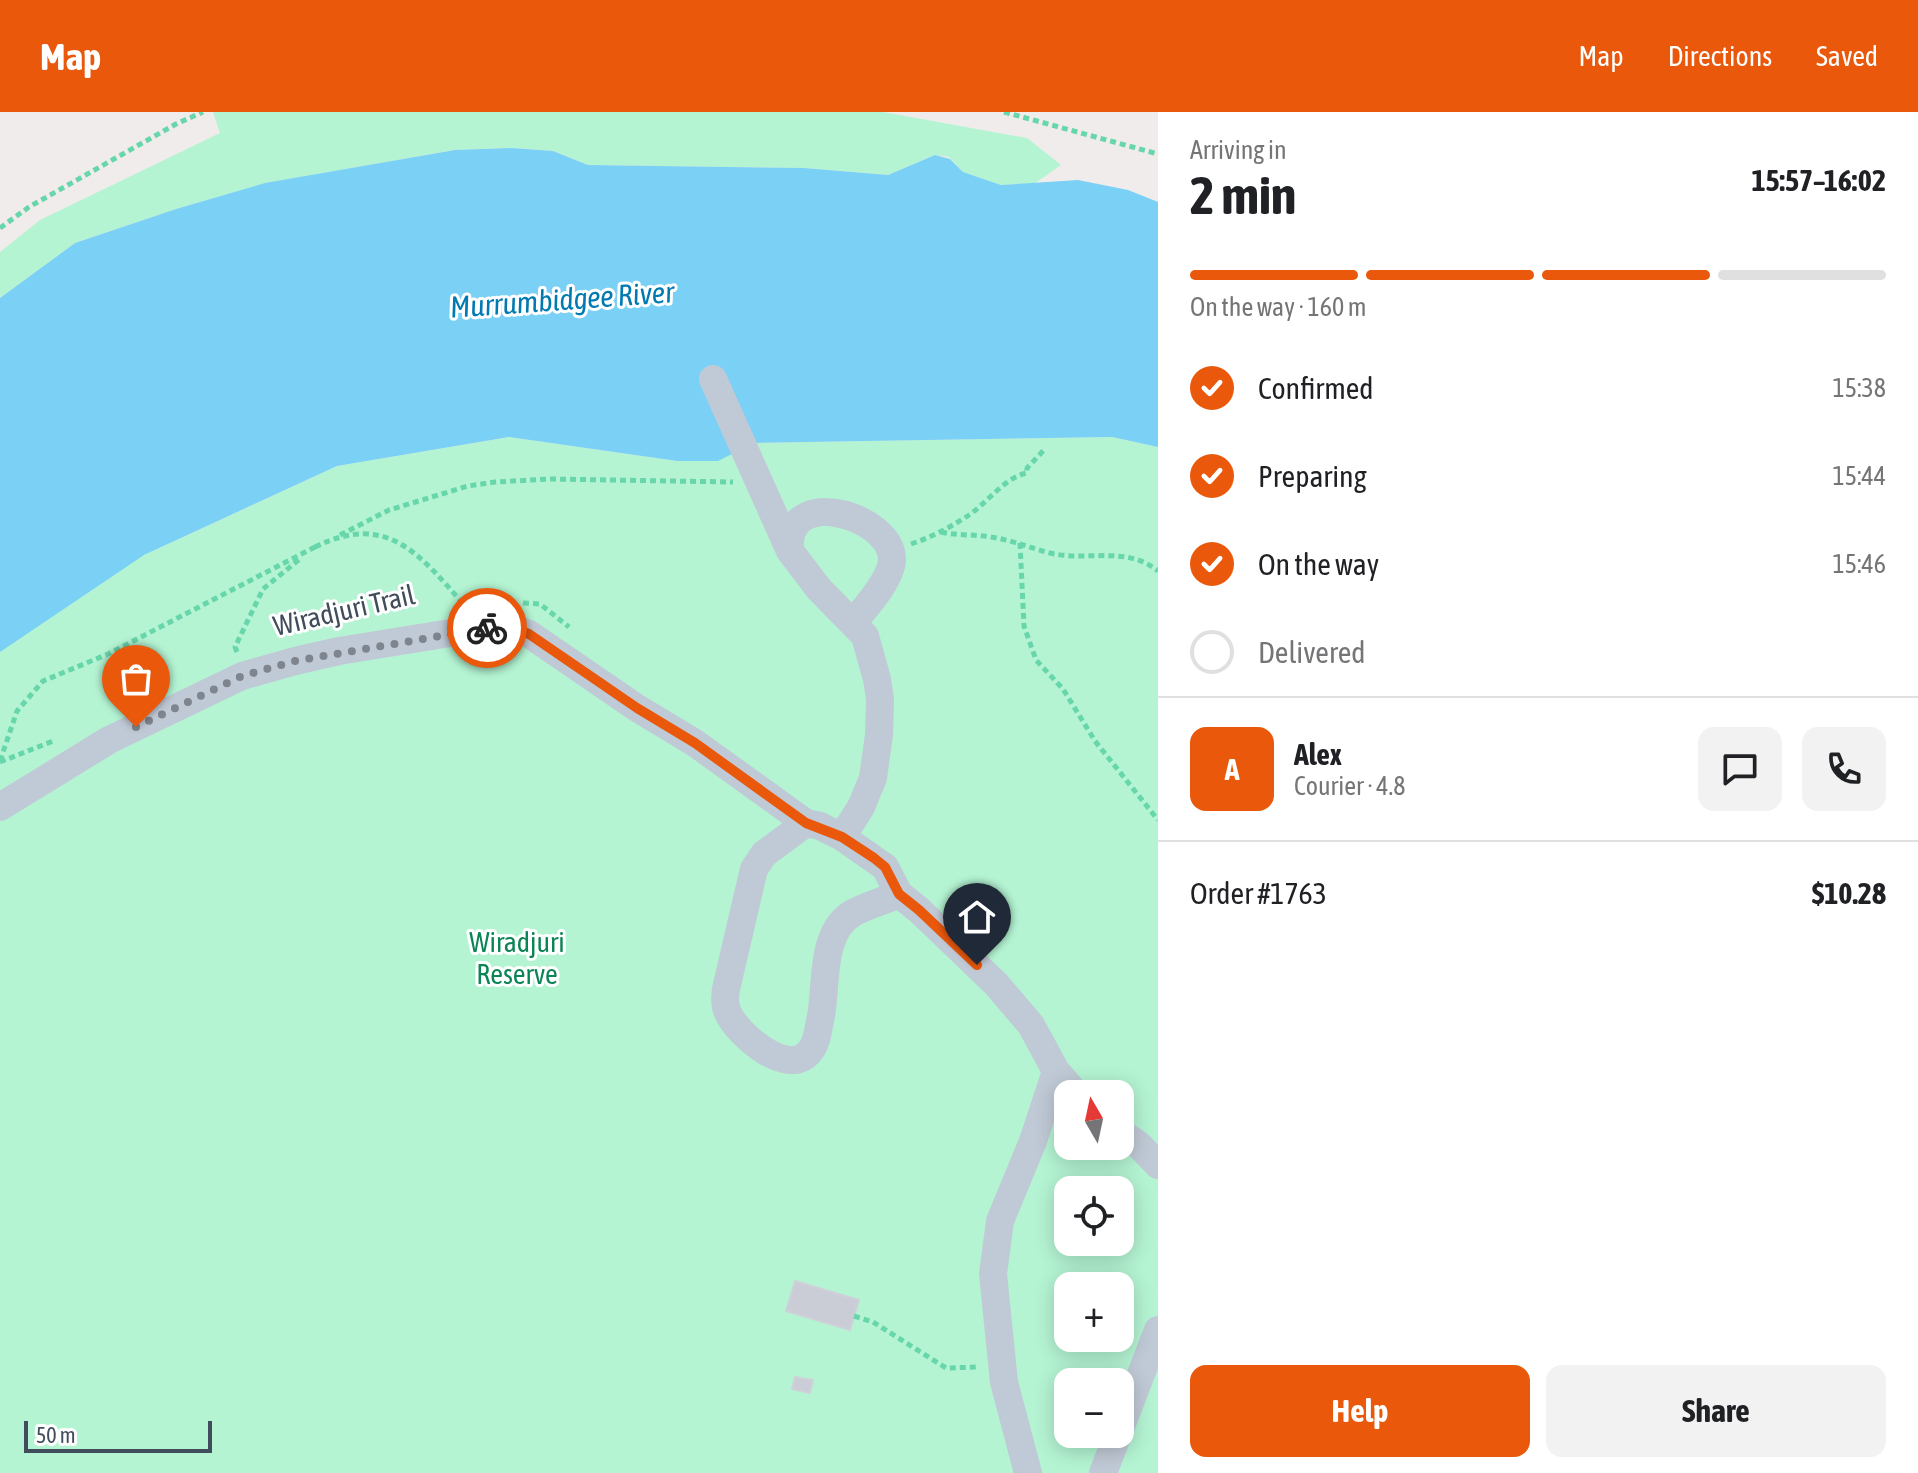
<!DOCTYPE html>
<meta charset="utf-8">
<style>
:root{--surface:#fff;--page:#f2f2f2;--text:#202124;--muted:#757577;--line:#e0e0e0;--accent:#ea580c}
body{margin:0;font-family:"Asap Condensed",sans-serif;background:var(--page);color:var(--text);height:100vh;display:flex;flex-direction:column;font-size:30px;white-space:nowrap}
*{box-sizing:border-box;margin:0}
p{font-size:26px;color:var(--muted)}
.icon{flex:none;width:44px;height:44px;fill:none;stroke:currentColor;stroke-width:2;stroke-linecap:round;stroke-linejoin:round}
.map{position:relative;flex:1;overflow:hidden}
.drawer{display:flex;flex-direction:column;background:var(--surface);width:760px}
.drawer>*{flex:none}
.needle{width:52px;rotate:351deg}
.controls{position:absolute;left:1054px;top:968px;display:grid;gap:16px}
.controls a{display:grid;place-items:center;width:80px;height:80px;border-radius:16px;background:var(--surface);box-shadow:0 4px 20px #0003;font-size:40px}
.scale{position:absolute;left:24px;bottom:20px;width:188px;box-sizing:border-box;padding-left:8px;border:4px solid #424d5c;border-top:0;font-size:22px;line-height:28px;white-space:nowrap;color:#424d5c;-webkit-text-stroke:6px #fff;paint-order:stroke}
.pin{position:absolute;display:grid;place-items:center;width:68px;height:68px;color:#fff;margin:-82px -34px;border-radius:50% 50% 50% 0;rotate:-45deg;box-shadow:0 0 8px #0007}
.pin .icon{rotate:45deg}
.courier{position:absolute;display:grid;place-items:center;width:80px;height:80px;margin:-40px;border:6px solid #ea580c;border-radius:50%;background:#fff;color:#222;box-shadow:0 2px 10px #0007}
.headline em{font-style:normal;font-weight:700}
.headline div{display:flex;flex-direction:column-reverse}
.headline{display:flex;align-items:center;justify-content:space-between;height:136px;padding:0 32px}
h1{font-size:52px;font-weight:700;line-height:60px}
.bar{display:grid;grid-template-columns:repeat(4,1fr);gap:12px 8px;align-content:center;height:96px;padding:0 32px}
.bar i{height:10px;border-radius:6px;background:var(--line)}
.bar .on{background:var(--accent)}
.bar p{grid-column:span 4}
.line{display:flex;align-items:center;gap:20px;padding:0 32px;border-top:2px solid var(--line)}
.line div{flex:1}
.round{display:grid;place-items:center;flex:none;width:84px;height:84px;border-radius:16px;background:var(--page)}
ol{padding:0 32px;list-style:none}
li{display:flex;align-items:center;gap:24px;height:88px}
li p{margin-inline-start:auto}
li .icon{padding:8px;border-radius:50%;background:var(--accent);color:#fff;stroke-width:4}
li:last-child{color:var(--muted)}
li i{width:44px;height:44px;border:4px solid var(--line);border-radius:50%}
.cta{display:flex;gap:16px;margin-top:auto;padding:16px 32px}
.cta a{flex:1;height:92px;border-radius:16px;background:var(--accent);color:#fff;font-size:32px;font-weight:700;line-height:92px;text-align:center}
.cta a+a{background:var(--page);color:var(--text)}
header{display:flex;align-items:center;gap:48px;box-sizing:border-box;height:112px;padding:0 40px;background:var(--accent);color:#fff}
header strong{font-size:38px}
nav{display:flex;gap:44px;margin-inline-start:auto;font-size:28px}
main{display:flex;flex:1;min-height:0}
.map>svg:first-child{display:block}
.green{fill:#b4f4d3;fill-rule:evenodd}
.water{fill:#7bd0f6}
.building{fill:#cacdd5;stroke:#cfd1d9;stroke-width:2}
.lines{fill:none;stroke-linecap:round;stroke-linejoin:round}
.path{stroke:#68d6ab;stroke-width:5;stroke-dasharray:6 4;stroke-linecap:butt}
.minor{stroke:#c0cad6;stroke-width:28}
.done{stroke:#7f858e;stroke-width:8;stroke-dasharray:0 14.4}
.route{stroke:#ea580c;stroke-width:10}
.labels{text-anchor:middle;stroke-width:6;stroke-linejoin:round;paint-order:stroke}
.street-label{font-size:28px;fill:#424d5c;stroke:#fff}
.park-label{font-size:28px;fill:#0b8555;stroke:#fff}
.water-label{font-size:30px;font-style:italic;fill:#007ab1;stroke:#fff}
</style>
<header>
<strong>Map</strong>
<nav><a>Map</a><a>Directions</a><a>Saved</a></nav>
</header>
<main>
<div class="map">
<svg width="1158" height="1361" viewBox="0 0 1158 1361">
<rect width="100%" height="100%" fill="#f0ecec"/>
<path class="green" d="M 213,0 L 883,0 L 1027,26 L 1061,53 L 1034,72 L 1001,73 L 963,60 L 949,45 L 935,43 L 888,63 L 804,56 L 588,53 L 553,39 L 512,36 L 455,38 L 266,71 L 176,97 L 75,131 L 0,186 L 0,140 L 40,108 L 220,21 Z
M 509,325 L 677,349 L 753,331 L 1112,325 L 1158,335 L 1158,1361 L 0,1361 L 0,529 L 144,443 L 337,354 ZM 1068,982 L 1120,982 L 1120,1034 L 1068,1034 ZM 1068,1078 L 1120,1078 L 1120,1130 L 1068,1130 ZM 1068,1174 L 1120,1174 L 1120,1226 L 1068,1226 ZM 1068,1270 L 1120,1270 L 1120,1322 L 1068,1322 Z"/>
<path class="water" d="M 512,36 L 553,39 L 588,53 L 804,56 L 888,63 L 935,43 L 950,47 L 963,60 L 1001,73 L 1078,68 L 1128,78 L 1158,90 L 1158,335 L 1112,325 L 754,331 L 718,349 L 677,349 L 509,325 L 337,354 L 144,443 L 0,540 L 0,186 L 75,131 L 176,97 L 265,71 L 455,38 Z"/>
<path class="building" d="M 795,1169 L 859,1188 L 850,1218 L 786,1199 Z
M 795,1265 L 813,1268 L 810,1281 L 792,1277 Z"/>
<g class="lines">
<path class="path" d="M 1004,0 L 1158,42
M 0,116 L 29,95 L 176,12 L 203,0
M 941,420 C 958,424 974,422 991,425 C 1012,428 1030,436 1050,441 C 1087,450 1126,433 1158,459
M 340,423 L 389,398 L 468,374 L 495,370 L 550,367 L 733,370
M 1020,431 L 1024,514 L 1036,548 L 1063,577 L 1095,629 L 1158,708
M 911,432 C 932,425 951,415 969,403 C 987,391 1005,365 1027,361 L 1027,356 L 1044,338
M 315,435 C 388,399 420,443 466,495
M 523,491 L 540,492 L 569,515
M 237,540 L 235,535 L 263,477 L 301,446
M 0,649 L 17,599 L 43,569 L 108,542 L 315,435
M 0,650 L 53,629
M 854,1204 L 873,1210 L 946,1256 L 978,1255"/>
<path class="minor" d="M 713,267 L 790,439
M 0,695 L 109,628 L 242,564 L 295,549 L 339,539 L 475,517 L 512,516 L 529,522 L 637,596 L 695,631 L 806,711 L 820,714 L 842,725 L 885,755 L 899,782 L 919,798 L 996,872 L 1031,913 L 1056,959 L 1076,982
M 806,711 L 764,742 L 754,757 L 726,877 C 725,885 724,892 728,901 C 738,923 789,967 810,939 C 818,930 818,915 821,904 C 827,872 820,820 853,801 C 867,793 884,789 899,782
M 842,725 L 861,695 L 873,666 L 879,623 L 880,587 L 877,567 L 865,524 L 819,477 L 790,439 C 784,372 891,403 892,447 C 892,467 865,496 853,511
M 1120,1020 L 1139,1033 L 1158,1053
M 1120,1317 L 1158,1218
M 1028,1361 L 1004,1270 L 993,1162 L 1000,1109 L 1033,1029 L 1056,959
M 1103,1361 L 1118,1322"/>
</g>
<g class="lines">
<path class="done" d="M 136,615 L 242,564 L 295,549 L 487,516"/>
<path class="route" d="M 487,516 L 512,516 L 529,522 L 637,596 L 695,631 L 806,711 L 842,725 L 874,746 L 885,755 L 899,782 L 919,798 L 977,853"/>
</g>
<g class="labels">
<g class="street-label">
<text transform="translate(344 498) rotate(-13)" y="10">Wiradjuri Trail</text>
</g>
<g class="park-label">
<text x="517" y="840">Wiradjuri<tspan x="517" dy="32">Reserve</tspan></text>
</g>
<g class="water-label">
<text transform="translate(562 188) rotate(-4)" y="10">Murrumbidgee River</text>
</g>
</g>
</svg>
<div class="controls">
<a><svg class="needle" viewBox="-14 -14 28 28"><path d="M0-13l5 13h-10z" fill="#e53935"/><path d="M0 13l5-13h-10z" fill="#757577"/></svg></a>
<a><svg class="icon" aria-label="locate" viewBox="0 0 24 24"><circle cx="12" cy="12" r="6"/><path d="M12 2v4M12 18v4M2 12h4M18 12h4"/></svg></a>
<a>+</a>
<a>−</a>
</div>
<div class="scale">50 m</div>
<div class="pin" style="left:136px;top:615px;background:#ea580c"><svg class="icon" aria-label="bag" viewBox="0 0 24 24"><path d="M5 8h14l-1 12H6zM9 8a3 3 0 0 1 6 0"/></svg></div>
<div class="pin" style="left:977px;top:853px;background:#1f2937"><svg class="icon" aria-label="home" viewBox="0 0 24 24"><path d="M3 11l9-7 9 7M6 9v11h12V9"/></svg></div>
<div class="courier" style="left:487px;top:516px"><svg class="icon" aria-label="bike" viewBox="0 0 24 24"><circle cx="6" cy="16" r="4"/><circle cx="18" cy="16" r="4"/><path d="M6 16l4-8h5l3 8M10 8l3 8H6M13 5h3"/></svg></div>
</div>
<section class="drawer">
<div class="headline"><div><h1>2 min</h1><p>Arriving in</p></div><em>15:57–16:02</em></div>
<div class="bar"><i class="on"></i><i class="on"></i><i class="on"></i><i></i><p>On the way · 160 m</p></div>
<ol>
<li><svg class="icon" aria-label="check" viewBox="0 0 24 24"><path d="M5 12l5 5 9-10"/></svg>Confirmed<p>15:38</p></li>
<li><svg class="icon" aria-label="check" viewBox="0 0 24 24"><path d="M5 12l5 5 9-10"/></svg>Preparing<p>15:44</p></li>
<li><svg class="icon" aria-label="check" viewBox="0 0 24 24"><path d="M5 12l5 5 9-10"/></svg>On the way<p>15:46</p></li>
<li><i></i>Delivered</li>
</ol>
<div class="line" style="height:144px"><b class="round" style="background:var(--accent);color:#fff">A</b><div><b>Alex</b><p>Courier · 4.8</p></div><a class="round"><svg class="icon" aria-label="chat" viewBox="0 0 24 24"><path d="M4 5h16v11H9l-5 4z"/></svg></a><a class="round"><svg class="icon" aria-label="phone" viewBox="0 0 24 24"><path d="M5 4h4l2 5-3 2q2 4 5 5l2-3 5 2v4C11 20 4 13 5 4z"/></svg></a></div>
<div class="line" style="height:104px"><div>Order #1763</div><b>$10.28</b></div>
<div class="cta"><a>Help</a><a>Share</a></div>
</section>
</main>
